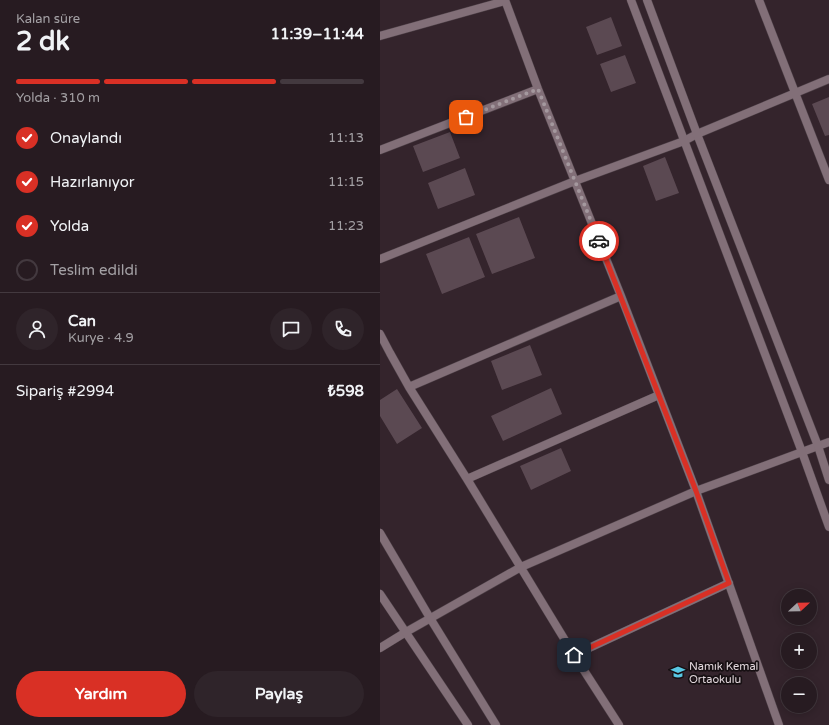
<!DOCTYPE html>
<html lang="tr">
<meta charset="utf-8">
<style>
:root{--surface:#271b21;--page:#2f242a;--text:#f1f3f6;--muted:#a4a1a5;--line:#43393f;--accent:#d93025}
body{margin:0;font-family:"Varela Round",sans-serif;background:var(--page);color:var(--text);height:100vh;display:flex;flex-direction:column;font-size:15px;white-space:nowrap}
*{box-sizing:border-box;margin:0}
p{font-size:13px;color:var(--muted)}
.icon{flex:none;width:22px;height:22px;fill:none;stroke:currentColor;stroke-width:2;stroke-linecap:round;stroke-linejoin:round}
.map{position:relative;flex:1;overflow:hidden}
.details{display:flex;flex-direction:column;background:var(--surface);width:380px}
.details>*{flex:none}
.needle{width:26px;rotate:68deg}
.fabs{position:absolute;left:401px;top:589px;display:grid;gap:8px}
.fabs a{display:grid;place-items:center;width:36px;height:36px;border-radius:50%;background:var(--surface);box-shadow:0 2px 10px #0003,0 0 0 1px var(--line);font-size:20px}
.pin{position:absolute;display:grid;place-items:center;width:34px;height:34px;color:#fff;margin:-17px;border-radius:8px;box-shadow:0 2px 6px #0006}
.courier{position:absolute;display:grid;place-items:center;width:40px;height:40px;margin:-20px;border:3px solid #d93025;border-radius:50%;background:#fff;color:#222;box-shadow:0 1px 5px #0007}
.head em{font-style:normal;font-weight:700}
.head div{display:flex;flex-direction:column-reverse}
.head{display:flex;align-items:center;justify-content:space-between;height:68px;padding:0 16px}
h1{font-size:26px;font-weight:700;line-height:30px}
.bar{display:grid;grid-template-columns:repeat(4,1fr);gap:6px 4px;align-content:center;height:48px;padding:0 16px}
.bar i{height:5px;border-radius:3px;background:var(--line)}
.bar .selected{background:var(--accent)}
.bar p{grid-column:span 4}
.line{display:flex;align-items:center;gap:10px;padding:0 16px;border-top:1px solid var(--line)}
.line div{flex:1}
.round{display:grid;place-items:center;flex:none;width:42px;height:42px;border-radius:21px;background:var(--page)}
ol{padding:0 16px;list-style:none}
li{display:flex;align-items:center;gap:12px;height:44px}
li p{margin-inline-start:auto}
li .icon{padding:4px;border-radius:50%;background:var(--accent);color:#fff;stroke-width:4}
li:last-child{color:var(--muted)}
li i{width:22px;height:22px;border:2px solid var(--line);border-radius:50%}
.primary-button{display:flex;gap:8px;margin-top:auto;padding:8px 16px}
.primary-button a{flex:1;height:46px;border-radius:24px;background:var(--accent);color:#fff;font-size:16px;font-weight:700;line-height:46px;text-align:center}
.primary-button a+a{background:var(--page);color:var(--text)}
main{display:flex;flex:1;min-height:0}
.map>svg:first-child{display:block}
.building{fill:#5b4952}
.lines{fill:none;stroke-linecap:round;stroke-linejoin:round}
.minor-casing{stroke:#4e4148;stroke-width:9}
.tertiary-casing{stroke:#4e4148;stroke-width:9}
.minor{stroke:#826f78;stroke-width:8}
.tertiary{stroke:#826f78;stroke-width:8}
.done{stroke:#a4989e;stroke-width:4;stroke-dasharray:0 7.2}
.route{stroke:#d93025;stroke-width:5}
.labels{text-anchor:middle;stroke-width:3.5;stroke-linejoin:round;paint-order:stroke}
.poi-label{font-size:11px;fill:#e1d6db;stroke:#171013;text-anchor:start}
</style>
<main>
<section class="details">
<div class="head"><div><h1>2 dk</h1><p>Kalan süre</p></div><em>11:39–11:44</em></div>
<div class="bar"><i class="selected"></i><i class="selected"></i><i class="selected"></i><i></i><p>Yolda · 310 m</p></div>
<ol>
<li><svg class="icon" aria-label="check" viewBox="0 0 24 24"><path d="M5 12l5 5 9-10"/></svg>Onaylandı<p>11:13</p></li>
<li><svg class="icon" aria-label="check" viewBox="0 0 24 24"><path d="M5 12l5 5 9-10"/></svg>Hazırlanıyor<p>11:15</p></li>
<li><svg class="icon" aria-label="check" viewBox="0 0 24 24"><path d="M5 12l5 5 9-10"/></svg>Yolda<p>11:23</p></li>
<li><i></i>Teslim edildi</li>
</ol>
<div class="line" style="height:72px"><a class="round"><svg class="icon" aria-label="person" viewBox="0 0 24 24"><circle cx="12" cy="8" r="4"/><path d="M4 21q1-7 8-7t8 7"/></svg></a><div><b>Can</b><p>Kurye · 4.9</p></div><a class="round"><svg class="icon" aria-label="chat" viewBox="0 0 24 24"><path d="M4 5h16v11H9l-5 4z"/></svg></a><a class="round"><svg class="icon" aria-label="phone" viewBox="0 0 24 24"><path d="M5 4h4l2 5-3 2q2 4 5 5l2-3 5 2v4C11 20 4 13 5 4z"/></svg></a></div>
<div class="line" style="height:52px"><div>Sipariş #2994</div><b>₺598</b></div>
<div class="primary-button"><a>Yardım</a><a>Paylaş</a></div>
</section>
<div class="map">
<svg width="449" height="725" viewBox="0 0 449 725">
<rect width="100%" height="100%" fill="#34242c"/>
<path class="building" d="M 231,17 L 242,46 L 217,55 L 206,27 Z
M 245,55 L 256,83 L 231,92 L 220,64 Z
M 449,97 L 449,135 L 445,136 L 432,104 Z
M 70,132 L 80,158 L 43,172 L 33,146 Z
M 285,157 L 299,193 L 276,201 L 263,166 Z
M 85,168 L 95,195 L 58,209 L 48,183 Z
M 139,217 L 155,258 L 112,274 L 96,234 Z
M 89,237 L 105,277 L 62,294 L 46,254 Z
M 150,345 L 162,375 L 122,390 L 111,361 Z
M 171,388 L 182,414 L 123,441 L 111,416 Z
M 17,389 L 42,428 L 17,444 L 0,416 L 0,400 Z
M 181,448 L 191,471 L 151,490 L 140,466 Z"/>
<g class="lines">
<defs>
<path id="minor" d="M 125,0 L 158,89 L 241,296 L 316,491 L 399,725
M 379,0 L 449,180
M 0,36 L 125,1
M 0,150 L 158,89
M 0,259 L 195,181 L 304,141 L 317,134 L 449,79
M 0,334 L 10,353 L 29,387 L 87,479 L 194,655 L 239,725
M 29,387 L 241,296
M 87,479 L 279,395
M 0,648 L 26,632 L 141,567 L 316,491 L 449,442
M 194,655 L 349,583"/>
<path id="tertiary" d="M 251,0 L 422,452 L 449,527
M 267,0 L 317,134 L 438,446 L 449,480
M 0,533 L 50,618 L 116,725
M 0,594 L 88,725"/>
</defs>
<use href="#minor" class="minor-casing"/>
<use href="#tertiary" class="tertiary-casing"/>
<use href="#minor" class="minor"/>
<use href="#tertiary" class="tertiary"/>
</g>
<g class="lines">
<path class="done" d="M 86,117 L 158,89 L 219,241"/>
<path class="route" d="M 194,655 L 349,583 L 316,491 L 219,241"/>
</g>
<defs>
<symbol id="school-bare" viewBox="-9 -9 18 18"><path d="M0-5L7-2L0 1L-7-2ZM-4 1L0 2.5L4 1V4Q0 6-4 4Z" fill="#59c8e4" stroke="#171013" stroke-width="2.5" paint-order="stroke"/></symbol>
</defs>
<g fill-rule="evenodd">
<use href="#school-bare" x="288" y="662" width="20" height="20"/>
</g>
<g class="labels">
<g class="poi-label">
<text x="309" y="670">Namık Kemal<tspan x="309" dy="13">Ortaokulu</tspan></text>
</g>
</g>
</svg>
<div class="fabs">
<a><svg class="needle" viewBox="-14 -14 28 28"><path d="M0-13l5 13h-10z" fill="#e53935"/><path d="M0 13l5-13h-10z" fill="#a4a1a5"/></svg></a>
<a>+</a>
<a>−</a>
</div>
<div class="pin" style="left:86px;top:117px;background:#ea580c"><svg class="icon" aria-label="bag" viewBox="0 0 24 24"><path d="M5 8h14l-1 12H6zM9 8a3 3 0 0 1 6 0"/></svg></div>
<div class="pin" style="left:194px;top:655px;background:#1f2937"><svg class="icon" aria-label="home" viewBox="0 0 24 24"><path d="M3 11l9-7 9 7M6 9v11h12V9"/></svg></div>
<div class="courier" style="left:219px;top:241px"><svg class="icon" aria-label="car" viewBox="0 0 24 24"><path d="M5 17H2v-5l4-1 3-4h7l3 4 3 1v5h-3M9 17h6M6 11h13"/><circle cx="7" cy="17" r="2"/><circle cx="17" cy="17" r="2"/></svg></div>
</div>
</main>
